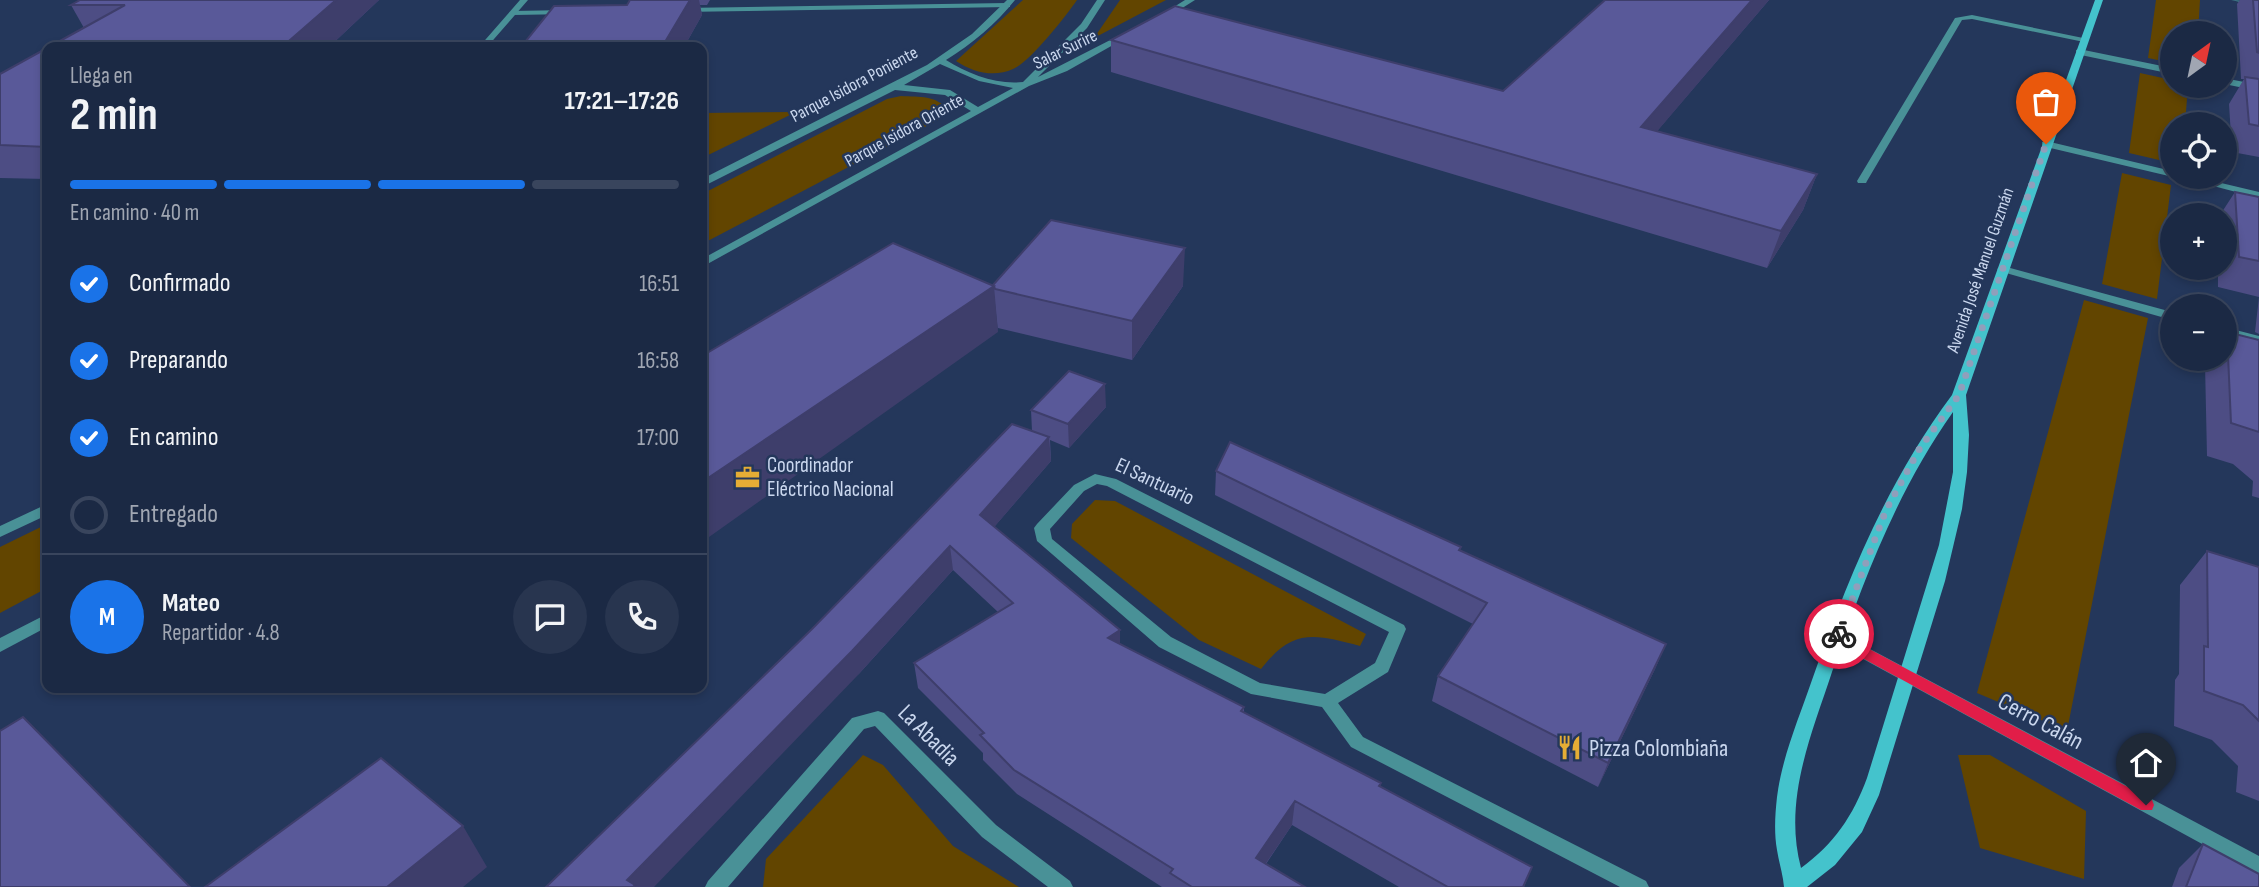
<!DOCTYPE html>
<html lang="es">
<meta charset="utf-8">
<style>
:root{--surface:#1b2944;--page:#28354f;--text:#f1f3f6;--muted:#a0a6b2;--line:#39455d;--accent:#1a73e8}
body{margin:0;font-family:"Sofia Sans Condensed",sans-serif;background:var(--page);color:var(--text);height:100vh;display:flex;flex-direction:column;font-size:26px;white-space:nowrap}
*{box-sizing:border-box;margin:0}
p{font-size:23px;color:var(--muted)}
.icon{flex:none;width:38px;height:38px;fill:none;stroke:currentColor;stroke-width:2;stroke-linecap:round;stroke-linejoin:round}
.map{position:relative;flex:1;overflow:hidden}
.details{position:absolute;left:42px;top:42px;width:665px;height:651px;display:flex;flex-direction:column;background:var(--surface);border-radius:14px;box-shadow:0 4px 10px #0003,0 0 0 2px var(--line)}
.details>*{flex:none}
.needle{width:46px;rotate:33deg}
.buttons{position:absolute;left:2160px;top:21px;display:grid;gap:14px}
.buttons a{display:grid;place-items:center;width:77px;height:77px;border-radius:50%;background:var(--surface);box-shadow:0 4px 10px #0003,0 0 0 2px var(--line);font-size:35px}
.pin{position:absolute;display:grid;place-items:center;width:60px;height:60px;color:#fff;margin:-72px -30px;border-radius:50% 50% 50% 0;rotate:-45deg;box-shadow:0 0 7px #0007}
.pin .icon{rotate:45deg}
.courier{position:absolute;display:grid;place-items:center;width:70px;height:70px;margin:-35px;border:5px solid #e11d48;border-radius:50%;background:#fff;color:#222;box-shadow:0 2px 9px #0007}
.headline em{font-style:normal;font-weight:700}
.headline div{display:flex;flex-direction:column-reverse}
.headline{display:flex;align-items:center;justify-content:space-between;height:119px;padding:0 28px}
h1{font-size:46px;font-weight:700;line-height:52px}
.bar{display:grid;grid-template-columns:repeat(4,1fr);gap:10px 7px;align-content:center;height:84px;padding:0 28px}
.bar i{height:9px;border-radius:5px;background:var(--line)}
.bar .on{background:var(--accent)}
.bar p{grid-column:span 4}
.line{display:flex;align-items:center;gap:18px;padding:0 28px;border-top:2px solid var(--line)}
.line div{flex:1}
.round{display:grid;place-items:center;flex:none;width:74px;height:74px;border-radius:37px;background:var(--page)}
ol{padding:0 28px;list-style:none}
li{display:flex;align-items:center;gap:21px;height:77px}
li p{margin-inline-start:auto}
li .icon{padding:7px;border-radius:50%;background:var(--accent);color:#fff;stroke-width:4}
li:last-child{color:var(--muted)}
li i{width:38px;height:38px;border:4px solid var(--line);border-radius:50%}
.map>svg:first-child{display:block}
.green{fill:#624500}
.lines{fill:none;stroke-linecap:round;stroke-linejoin:round}
.lane{fill:#499197;fill-rule:evenodd}
.street{fill:#499197;fill-rule:evenodd}
.secondary{fill:#44c3cc;fill-rule:evenodd}
.wall{fill:#4d4d84}
.shaded-wall{fill:#3e3e6b}
.building{fill:#595999;stroke:#3e3e6b;stroke-width:2}
.route{fill:#e11d48}
.done{stroke:#909fbb;stroke-width:7;stroke-dasharray:0 12.6}
.labels{text-anchor:middle;stroke-width:5;stroke-linejoin:round;paint-order:stroke}
.far-street-label{font-size:18px;fill:#cad7ee;stroke:#24375b}
.poi-label{font-size:21px;fill:#cad7ee;stroke:#24375b;text-anchor:start}
.street-label{font-size:21px;fill:#cad7ee;stroke:#24375b}
.near-street-label{font-size:24px;fill:#cad7ee;stroke:#24375b}
.near-poi-label{font-size:24px;fill:#cad7ee;stroke:#24375b;text-anchor:start}
</style>
<div class="map">
<svg width="2259" height="887" viewBox="0 0 2259 887">
<rect width="100%" height="100%" fill="#24375b"/>
<path class="green" d="M 1023,0 L 1077,0 C 1066,16 1030,62 1013,69 C 994,78 972,72 956,61 Z
M 1120,0 L 1166,0 L 1094,38 Z
M 2156,0 L 2200,0 L 2198,33 L 2172,33 L 2172,63 L 2148,58 Z
M 2140,73 L 2172,80 L 2172,86 L 2188,86 L 2185,124 L 2172,124 L 2172,163 L 2129,153 Z
M 901,96 C 920,97 936,95 948,110 L 938,120 L 702,244 L 702,194 L 887,99 Z
M 796,112 L 702,158 L 702,113 Z
M 2122,173 L 2171,185 L 2157,299 L 2102,284 Z
M 2084,300 L 2148,318 L 2067,731 L 1977,693 Z
M 1095,500 L 1115,501 L 1366,634 L 1360,646 C 1314,634 1293,628 1261,669 L 1199,640 L 1071,538 L 1072,524 Z
M 47,524 L 47,588 L 0,613 L 0,547 Z
M 863,755 L 883,765 L 953,846 L 1019,887 L 763,887 L 766,859 Z
M 1958,755 L 1990,755 L 2086,811 L 2084,879 L 1980,848 Z"/>
<g class="lines">
<path class="lane" d="M 1007,3 L 1010,3 L 1010,7 L 682,12 L 678,10 L 682,8 Z
M 568,10 L 572,12 L 571,14 L 513,15 L 509,13 L 513,11 Z
M 1972,15 L 2088,39 L 2084,42 L 1972,19 L 1962,20 L 1867,181 L 1866,183 L 1858,183 L 1857,181 L 1955,18 Z"/>
<path class="street" d="M 520,0 L 528,0 L 487,47 L 479,47 Z
M 1007,0 L 1015,0 C 996,24 972,44 946,60 C 968,74 997,85 1023,82 L 1081,24 L 1097,0 L 1105,0 L 1087,28 L 1038,77 L 1122,34 L 1129,36 L 1067,71 L 1029,86 L 702,267 L 702,259 L 971,111 L 945,95 L 895,90 L 706,185 L 702,186 L 702,179 L 927,65 L 972,34 ZM 940,64 L 979,81 L 1013,88 L 978,107 L 950,90 L 904,85 Z
M 1185,0 L 1195,0 L 1168,17 L 1161,15 Z
M 2231,0 L 2259,2 L 2259,6 Z
M 2079,49 L 2172,68 L 2172,74 L 2076,54 L 2076,50 Z
M 2224,78 L 2259,85 L 2259,91 L 2224,84 Z
M 2046,141 L 2172,171 L 2173,177 L 2042,146 L 2042,142 Z
M 2179,177 L 2196,177 L 2259,192 L 2259,198 Z
M 2003,266 L 2172,312 L 2172,320 L 1999,271 L 1997,269 Z
M 2224,327 L 2259,336 L 2259,344 L 2224,335 Z
M 1095,474 L 1116,479 L 1404,625 L 1406,629 L 1388,672 L 1338,703 L 1363,737 L 1646,881 L 1649,887 L 1620,887 L 1351,747 L 1322,707 L 1251,694 L 1159,647 L 1037,541 L 1034,528 L 1037,524 L 1074,485 ZM 1097,484 L 1107,486 L 1389,632 L 1375,663 L 1325,694 L 1260,683 L 1171,637 L 1052,539 L 1050,529 L 1084,491 Z
M 47,504 L 47,515 L 0,537 L 0,526 Z
M 47,614 L 47,627 L 0,652 L 0,638 Z
M 1838,632 L 2259,856 L 2259,875 L 1832,642 L 1830,638 L 1832,634 Z
M 878,711 L 884,713 L 996,825 L 1070,881 L 1073,887 L 1048,887 L 982,837 L 875,726 L 864,729 L 728,887 L 705,887 L 708,881 L 852,718 Z"/>
<path class="secondary" d="M 2095,0 L 2103,0 L 1966,395 L 1969,435 L 1967,472 L 1962,509 L 1945,581 L 1879,795 L 1862,832 L 1835,865 L 1807,887 L 1784,887 C 1783,874 1779,863 1777,850 C 1774,833 1775,815 1777,797 C 1782,757 1799,718 1812,680 C 1849,576 1886,484 1952,395 ZM 1953,412 L 1953,472 L 1939,545 L 1867,778 C 1853,816 1834,844 1801,868 C 1783,800 1811,736 1832,672 C 1863,581 1897,491 1953,412 Z"/>
</g>
<path class="wall" d="M 80,0 L 379,0 L 329,47 L 84,28 L 71,5 Z
M 630,0 L 710,0 L 707,5 L 700,5 L 702,15 L 684,47 L 521,47 L 627,5 Z
M 1605,0 L 1769,0 L 1657,131 L 1817,174 L 1803,210 L 1767,268 L 1111,72 L 1111,40 L 1503,91 Z
M 2240,0 L 2259,0 L 2259,157 L 2232,152 L 2229,104 L 2244,79 L 2241,79 L 2237,4 Z
M 47,48 L 47,179 L 0,178 L 0,74 Z
M 2235,192 L 2259,197 L 2259,334 L 2255,332 L 2259,297 L 2218,287 L 2218,268 L 2224,268 L 2224,215 L 2220,215 Z
M 993,285 L 1183,286 L 1132,360 L 998,328 L 998,332 Z
M 2227,332 L 2258,340 L 2259,338 L 2259,498 L 2252,496 L 2253,481 L 2233,464 L 2207,456 L 2205,364 L 2208,359 L 2224,359 L 2224,335 Z
M 1106,407 L 1069,448 L 1050,440 L 1051,461 L 994,527 L 1120,644 L 1244,707 L 1244,713 L 1381,783 L 1380,787 L 1532,867 L 1524,887 L 1399,887 L 1292,825 L 1266,864 L 1305,887 L 1162,887 L 1017,794 L 983,760 L 983,753 L 918,688 L 914,663 L 998,612 L 953,570 L 857,676 L 1032,431 L 1031,410 Z
M 1216,471 L 1460,551 L 1666,644 L 1655,669 L 1598,787 L 1432,701 L 1438,676 L 1473,624 L 1215,495 Z
M 2207,551 L 2259,567 L 2259,801 L 2236,792 L 2238,766 L 2212,740 L 2174,726 L 2175,680 L 2179,674 L 2180,585 Z
M 2203,844 L 2259,887 L 2172,887 L 2179,868 Z"/>
<path class="shaded-wall" d="M 336,0 L 379,0 L 329,47 L 282,47 Z
M 690,0 L 699,0 L 702,15 L 684,47 L 662,47 Z
M 1752,0 L 1769,0 L 1631,162 L 1641,127 Z
M 1817,174 L 1803,210 L 1767,268 L 1781,231 Z
M 1185,248 L 1183,286 L 1132,360 L 1132,321 Z
M 994,286 L 998,332 L 702,542 L 702,482 Z
M 1105,384 L 1106,407 L 1069,448 L 1068,424 Z
M 1049,437 L 1051,461 L 983,540 L 980,515 Z
M 950,546 L 953,570 L 857,676 L 654,887 L 630,887 L 627,880 Z
M 1120,630 L 1120,655 L 1108,638 Z
M 1666,644 L 1655,669 L 1598,787 L 1608,763 Z
M 1295,801 L 1292,825 L 1253,882 L 1256,858 Z
M 463,826 L 487,867 L 463,887 L 387,887 Z"/>
<path class="building" d="M 80,0 L 336,0 L 282,47 L 49,47 L 125,5 L 71,5 Z
M 630,0 L 690,0 L 662,47 L 521,47 L 554,6 L 627,5 Z
M 1605,0 L 1752,0 L 1641,127 L 1817,174 L 1781,231 L 1111,40 L 1175,6 L 1503,91 Z
M 2253,0 L 2259,0 L 2259,53 L 2257,52 Z
M 47,48 L 47,147 L 0,145 L 0,74 Z
M 2245,77 L 2259,79 L 2259,126 L 2249,124 Z
M 2235,192 L 2259,197 L 2259,261 L 2239,257 Z
M 1051,220 L 1185,248 L 1132,321 L 995,289 L 994,286 L 993,285 Z
M 893,243 L 994,286 L 702,482 L 702,356 Z
M 2227,332 L 2259,340 L 2259,432 L 2231,423 Z
M 1069,371 L 1105,384 L 1068,424 L 1031,410 Z
M 1012,424 L 1049,437 L 980,515 L 1120,630 L 1108,638 L 1244,707 L 1241,711 L 1381,783 L 1379,786 L 1532,867 L 1523,887 L 1448,887 L 1295,801 L 1256,858 L 1305,887 L 1192,887 L 1170,873 L 1173,869 L 1014,770 L 980,735 L 984,733 L 914,663 L 1013,603 L 950,546 L 852,651 L 627,880 L 635,885 L 633,887 L 546,887 L 812,629 Z
M 1230,442 L 1461,547 L 1459,550 L 1666,644 L 1608,763 L 1438,676 L 1487,603 L 1216,471 Z
M 2207,551 L 2259,567 L 2259,721 L 2243,705 L 2204,691 L 2204,646 L 2208,647 Z
M 23,717 L 190,887 L 0,887 L 0,731 Z
M 381,758 L 463,826 L 387,887 L 205,887 Z
M 2203,844 L 2259,874 L 2259,887 L 2186,887 Z"/>
<path class="route" d="M 1839,629 L 1844,630 L 1845,636 L 2152,800 L 2154,805 L 2152,810 L 2141,810 L 1833,642 L 1832,634 Z"/>
<g class="lines">
<path class="done" d="M 1839,634 L 1886,510 L 1920,448 L 1959,395 L 2046,144"/>
</g>
<defs>
<symbol id="office-bare" viewBox="-9 -9 18 18"><path d="M-6-3h4V-5.5h4V-3h4V5H-6ZM-1-4.5V-3h2v-1.5ZM-6 0V1H6V0Z" fill="#e5ad35" stroke="#24375b" stroke-width="2.5" paint-order="stroke"/></symbol>
<symbol id="restaurant-bare" viewBox="-9 -9 18 18"><path d="M-5-6h1v4h1v-4h1v4h1v-4h1v5L-1.5 .5V6h-2V.5L-5-1ZM5-6V6H3V1.5H1.5Q1.5-4 5-6Z" fill="#e5ad35" stroke="#24375b" stroke-width="2.5" paint-order="stroke"/></symbol>
</defs>
<g fill-rule="evenodd">
<use href="#office-bare" x="730" y="460" width="35" height="35"/>
<use href="#restaurant-bare" x="1552" y="730" width="35" height="35"/>
</g>
<g class="labels">
<g class="far-street-label">
<text transform="translate(1065 49) rotate(-26)" y="6">Salar Surire</text>
<text transform="translate(854 84) rotate(-28)" y="6">Parque Isidora Poniente</text>
<text transform="translate(904 130) rotate(-29)" y="6">Parque Isidora Oriente</text>
<text transform="translate(1980 270) rotate(-71)" y="6">Avenida José Manuel Guzmán</text>
</g>
<g class="poi-label">
<text x="767" y="472">Coordinador<tspan x="767" dy="24">Eléctrico Nacional</tspan></text>
</g>
<g class="street-label">
<text transform="translate(1155 481) rotate(25)" y="7">El Santuario</text>
</g>
<g class="near-street-label">
<text transform="translate(2041 721) rotate(28)" y="8">Cerro Calán</text>
<text transform="translate(929 735) rotate(45)" y="8">La Abadia</text>
</g>
<g class="near-poi-label">
<text x="1589" y="756">Pizza Colombiaña</text>
</g>
</g>
</svg>
<div class="buttons">
<a><svg class="needle" viewBox="-14 -14 28 28"><path d="M0-13l5 13h-10z" fill="#e53935"/><path d="M0 13l5-13h-10z" fill="#a0a6b2"/></svg></a>
<a><svg class="icon" aria-label="locate" viewBox="0 0 24 24"><circle cx="12" cy="12" r="6"/><path d="M12 2v4M12 18v4M2 12h4M18 12h4"/></svg></a>
<a>+</a>
<a>−</a>
</div>
<div class="pin" style="left:2046px;top:144px;background:#ea580c"><svg class="icon" aria-label="bag" viewBox="0 0 24 24"><path d="M5 8h14l-1 12H6zM9 8a3 3 0 0 1 6 0"/></svg></div>
<div class="pin" style="left:2146px;top:805px;background:#1f2937"><svg class="icon" aria-label="home" viewBox="0 0 24 24"><path d="M3 11l9-7 9 7M6 9v11h12V9"/></svg></div>
<div class="courier" style="left:1839px;top:634px"><svg class="icon" aria-label="bike" viewBox="0 0 24 24"><circle cx="6" cy="16" r="4"/><circle cx="18" cy="16" r="4"/><path d="M6 16l4-8h5l3 8M10 8l3 8H6M13 5h3"/></svg></div>
<section class="details">
<div class="headline"><div><h1>2 min</h1><p>Llega en</p></div><em>17:21–17:26</em></div>
<div class="bar"><i class="on"></i><i class="on"></i><i class="on"></i><i></i><p>En camino · 40 m</p></div>
<ol>
<li><svg class="icon" aria-label="check" viewBox="0 0 24 24"><path d="M5 12l5 5 9-10"/></svg>Confirmado<p>16:51</p></li>
<li><svg class="icon" aria-label="check" viewBox="0 0 24 24"><path d="M5 12l5 5 9-10"/></svg>Preparando<p>16:58</p></li>
<li><svg class="icon" aria-label="check" viewBox="0 0 24 24"><path d="M5 12l5 5 9-10"/></svg>En camino<p>17:00</p></li>
<li><i></i>Entregado</li>
</ol>
<div class="line" style="height:126px"><b class="round" style="background:var(--accent);color:#fff">M</b><div><b>Mateo</b><p>Repartidor · 4.8</p></div><a class="round"><svg class="icon" aria-label="chat" viewBox="0 0 24 24"><path d="M4 5h16v11H9l-5 4z"/></svg></a><a class="round"><svg class="icon" aria-label="phone" viewBox="0 0 24 24"><path d="M5 4h4l2 5-3 2q2 4 5 5l2-3 5 2v4C11 20 4 13 5 4z"/></svg></a></div>
</section>
</div>
